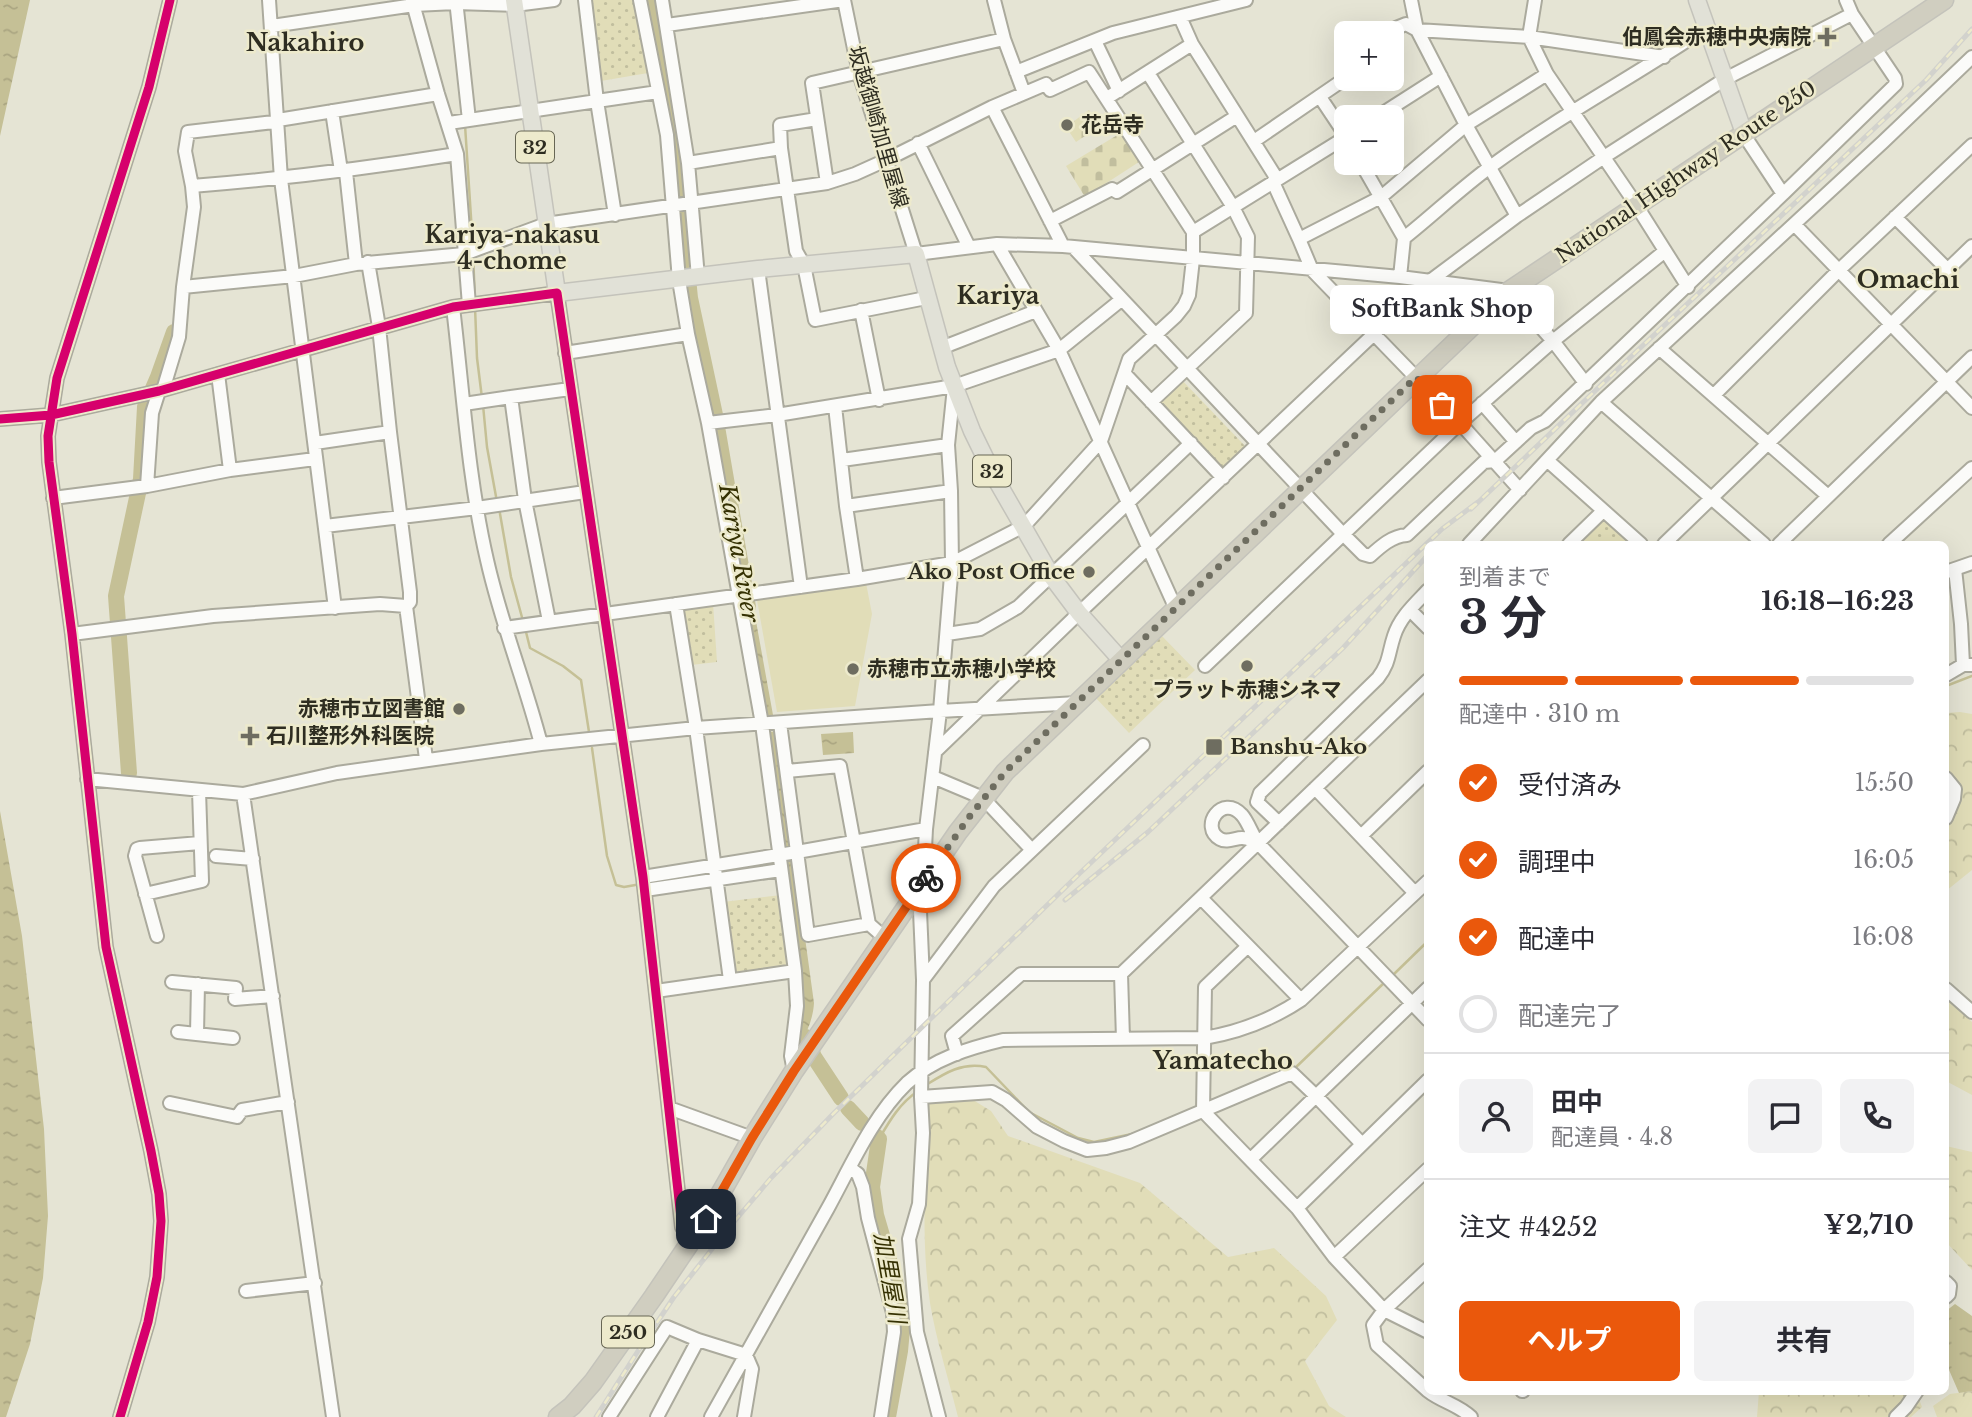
<!DOCTYPE html>
<html lang="ja">
<meta charset="utf-8">
<style>
:root{--surface:#fff;--page:#f2f2f3;--text:#2b2b33;--muted:#7c7c81;--line:#e1e1e2;--accent:#ea580c}
body{margin:0;font-family:"Libre Baskerville","Noto Sans JP",serif;background:var(--page);color:var(--text);height:100vh;display:flex;flex-direction:column;font-size:26px;white-space:nowrap}
*{box-sizing:border-box;margin:0}
p{font-size:23px;color:var(--muted)}
.icon{flex:none;width:38px;height:38px;fill:none;stroke:currentColor;stroke-width:2;stroke-linecap:round;stroke-linejoin:round}
.map{position:relative;flex:1;overflow:hidden}
.details{position:absolute;left:1424px;top:541px;width:525px;height:854px;display:flex;flex-direction:column;background:var(--surface);border-radius:10px;box-shadow:0 7px 28px #0002}
.details>*{flex:none}
.tools{position:absolute;left:1334px;top:21px;display:grid;gap:14px}
.tools a{display:grid;place-items:center;width:70px;height:70px;border-radius:10px;background:var(--surface);box-shadow:0 7px 28px #0002;font-size:35px}
.pin{position:absolute;display:grid;place-items:center;width:60px;height:60px;color:#fff;margin:-30px;border-radius:14px;box-shadow:0 4px 10px #0006}
.courier{position:absolute;display:grid;place-items:center;width:70px;height:70px;margin:-35px;border:5px solid #ea580c;border-radius:50%;background:#fff;color:#222;box-shadow:0 2px 9px #0007}
.bubble{position:absolute;height:49px;border-radius:10px;background:var(--surface);box-shadow:0 7px 28px #0002;font-size:23px;font-weight:700;line-height:49px;text-align:center}
.headline em{font-style:normal;font-weight:700}
.headline div{display:flex;flex-direction:column-reverse}
.headline{display:flex;align-items:center;justify-content:space-between;height:119px;padding:0 35px}
h1{font-size:46px;font-weight:700;line-height:52px}
.bar{display:grid;grid-template-columns:repeat(4,1fr);gap:10px 7px;align-content:center;height:84px;padding:0 35px}
.bar i{height:9px;border-radius:5px;background:var(--line)}
.bar .active{background:var(--accent)}
.bar p{grid-column:span 4}
.line{display:flex;align-items:center;gap:18px;padding:0 35px;border-top:2px solid var(--line)}
.line div{flex:1}
.round{display:grid;place-items:center;flex:none;width:74px;height:74px;border-radius:10px;background:var(--page)}
ol{padding:0 35px;list-style:none}
li{display:flex;align-items:center;gap:21px;height:77px}
li p{margin-inline-start:auto}
li .icon{padding:7px;border-radius:50%;background:var(--accent);color:#fff;stroke-width:4}
li:last-child{color:var(--muted)}
li i{width:38px;height:38px;border:4px solid var(--line);border-radius:50%}
.cta{display:flex;gap:14px;margin-top:auto;padding:14px 35px}
.cta a{flex:1;height:80px;border-radius:10px;background:var(--accent);color:#fff;font-size:28px;font-weight:700;line-height:80px;text-align:center}
.cta a+a{background:var(--page);color:var(--text)}
.map>svg:first-child{display:block}
.grass{fill:#e1ddb8}
.forest{fill:url(#forest-crowns)}
.cemetery{fill:url(#cemetery-stones)}
.park{fill:url(#park-dots)}
.water{fill:url(#water-ripples)}
.lines{fill:none;stroke-linecap:round;stroke-linejoin:round}
.stream{stroke:#c5c096;stroke-width:2.5}
.river{stroke:#c5c096;stroke-width:16}
.minor-casing{stroke:#abaa9d;stroke-width:16}
.major-casing{stroke:#c4c3bb;stroke-width:19}
.highway-casing{stroke:#c4c3bb;stroke-width:21}
.minor{stroke:#fbfbf9;stroke-width:12}
.major{stroke:#e1e1d7;stroke-width:16}
.highway{stroke:#d0cec0;stroke-width:18}
.rail-casing{stroke:#d2d2cd;stroke-width:5}
.rail{stroke:#edeacc;stroke-width:2.5;stroke-dasharray:8;stroke-linecap:butt}
.cycleway-casing{stroke:#edeacc;stroke-width:13}
.cycleway{stroke:#d6006c;stroke-width:9}
.done{stroke:#6e6d60;stroke-width:7;stroke-dasharray:0 12.6}
.route{stroke:#ea580c;stroke-width:9}
.poi-dot{fill:#6e6d60;stroke:#edeacc;stroke-width:2.5}
.labels{text-anchor:middle;stroke-width:5;stroke-linejoin:round;paint-order:stroke}
.shield{fill:#edeacc;stroke:#676654;stroke-width:2}
.shield-label{font-size:19px;font-weight:bold;fill:#2e2d21}
.poi-label{font-size:21px;font-weight:bold;fill:#2e2d21;stroke:#edeacc;text-anchor:start}
.street-label{font-size:21px;fill:#2e2d21;stroke:#edeacc}
.neighbourhood-label{font-size:23px;font-weight:bold;fill:#2e2d21;stroke:#edeacc}
.water-label{font-size:23px;font-style:italic;fill:#353103;stroke:#edeacc}
.quarter-label{font-size:24px;font-weight:bold;fill:#2e2d21;stroke:#edeacc}
</style>
<div class="map">
<svg width="1972" height="1417" viewBox="0 0 1972 1417">
<defs>
<pattern id="forest-crowns" width="20" height="18" patternUnits="userSpaceOnUse" patternTransform="scale(1.75)"><rect width="20" height="18" fill="#e1ddb8"/><path d="M2 6a3 3 0 1 1 6 0M12 15a3 3 0 1 1 6 0" fill="none" stroke="#c1be9e"/></pattern>
<pattern id="cemetery-stones" width="16" height="16" patternUnits="userSpaceOnUse" patternTransform="scale(1.75)"><rect width="16" height="16" fill="#e1ddb8"/><path d="M2 7V4a2 2 0 0 1 4 0v3zM10 15v-3a2 2 0 0 1 4 0v3z" fill="#c1be9e"/></pattern>
<pattern id="park-dots" width="8" height="8" patternUnits="userSpaceOnUse" patternTransform="scale(1.75)"><rect width="8" height="8" fill="#e1ddb8"/><path d="M2 2h.1M6 6h.1" fill="none" stroke="#c1be9e" stroke-width="1.8" stroke-linecap="round"/></pattern>
<pattern id="water-ripples" width="26" height="14" patternUnits="userSpaceOnUse" patternTransform="scale(1.75)"><rect width="26" height="14" fill="#c5c096"/><path d="M2 4q2-2 4 0t4 0M15 11q2-2 4 0t4 0" fill="none" stroke="#aaa581"/></pattern>
</defs>
<rect width="100%" height="100%" fill="#e5e4d4"/>
<path class="grass" d="M 866,583 L 872,614 L 855,706 L 777,712 L 757,600 Z"/>
<path class="forest" d="M 1960,712 L 1972,714 L 1972,870 L 1946,891 L 1946,713 Z
M 1946,999 L 1972,1022 L 1972,1095 L 1946,1081 Z
M 965,1095 L 991,1111 L 1008,1136 L 1140,1183 L 1228,1257 L 1274,1248 L 1326,1296 L 1337,1320 L 1305,1361 L 1329,1406 L 1346,1417 L 958,1417 C 949,1381 936,1339 930,1303 C 920,1237 927,1171 925,1105 L 942,1098 Z
M 1946,1146 L 1972,1152 L 1972,1270 L 1946,1242 Z
M 1759,1391 L 1916,1391 L 1922,1407 L 1911,1417 L 1757,1417 Z
M 1972,1391 L 1972,1417 L 1937,1417 L 1933,1406 L 1950,1394 Z"/>
<path class="cemetery" d="M 1089,110 L 1100,126 L 1076,142 L 1066,127 Z
M 1124,131 L 1142,160 L 1085,197 L 1066,166 Z"/>
<path class="park" d="M 585,0 L 640,0 L 654,72 L 595,82 Z
M 1180,378 L 1246,447 L 1223,470 L 1157,404 Z
M 1603,518 L 1635,544 L 1575,544 Z
M 713,603 L 717,662 L 691,665 L 680,608 Z
M 1161,635 L 1195,670 L 1129,733 L 1095,697 Z
M 781,895 L 790,965 L 788,968 L 736,976 L 723,902 Z"/>
<path class="water" d="M 0,0 L 30,0 L 0,136 Z
M 752,599 L 773,715 L 766,715 L 746,600 Z
M 778,731 L 794,849 L 783,851 L 769,732 Z
M 853,732 L 854,753 L 823,755 L 821,734 Z
M 0,811 L 22,936 L 44,1129 L 48,1216 L 43,1278 L 30,1344 L 6,1417 L 0,1417 Z
M 794,858 L 814,1003 C 813,1018 808,1031 800,1043 L 799,1042 L 802,999 L 785,862 L 788,859 Z
M 1955,1304 L 1972,1316 L 1972,1391 L 1959,1393 L 1946,1363 L 1946,1311 Z"/>
<g class="lines">
<path class="stream" d="M 465,125 L 473,248
M 473,254 L 475,300
M 475,307 L 477,358 L 482,398
M 483,405 L 487,447 L 497,502
M 499,508 L 511,577 L 523,621
M 525,628 L 530,648 L 563,666 L 581,680 L 589,732
M 1946,686 L 1972,676
M 592,748 L 607,856 L 616,885 L 624,887 L 641,884
M 720,871 L 773,865
M 672,878 L 710,873
M 1393,975 L 1428,941
M 1294,1069 L 1385,982
M 926,1085 C 945,1073 962,1062 986,1067 L 1029,1112 L 1078,1138 L 1094,1142 L 1132,1134
M 879,1139 C 890,1120 900,1103 918,1091"/>
<path class="river" d="M 651,0 L 672,120 L 690,298 L 715,415 L 748,607
M 129,773 L 116,596 L 141,479 L 145,407 L 158,377 L 174,332
M 806,1037 L 814,1057 L 841,1098
M 848,1108 L 862,1123
M 877,1137 L 879,1139 L 872,1187 L 876,1215 L 895,1280 L 903,1319 L 900,1351 L 888,1417"/>
<defs>
<path id="minor" d="M 269,0 L 281,179 L 335,608
M 412,0 L 438,94 L 457,154 L 469,305
M 456,0 L 469,120
M 585,0 L 597,101 L 658,92
M 640,0 L 667,135 L 679,280 L 688,334 L 708,423 L 762,724 L 795,971 L 797,1006 L 791,1056 L 794,1071
M 662,0 L 688,163
M 844,0 L 859,73 L 916,254 L 997,244 L 1063,246 L 1400,277 L 1509,291 L 1553,341 L 1586,384
M 994,0 L 1004,39 L 1024,93
M 1411,0 L 1417,30 L 1466,125 L 1517,216
M 1535,0 L 1529,37 L 1547,74 L 1633,200 L 1688,287
M 1180,17 L 1192,44 L 1277,179
M 667,25 L 844,0
M 272,26 L 414,5 L 456,3 L 515,5 L 554,0
M 1391,34 L 1396,28 L 1406,24 L 1417,30 L 1529,37 L 1664,57
M 1095,41 L 1119,91
M 1016,72 L 1113,33 L 1246,0
M 1148,73 L 1233,207 L 1248,237 L 1246,313 L 1151,402
M 1320,97 L 1346,136
M 1107,98 L 1192,44
M 332,111 L 341,171
M 1377,117 L 1441,76
M 449,123 L 597,101 L 615,215
M 1254,141 L 1346,78
M 918,143 L 969,247
M 781,148 L 780,125 L 817,119
M 1361,163 L 1404,238
M 346,172 L 356,264
M 1273,182 L 1299,239
M 827,183 L 812,83 L 1004,39
M 192,186 C 281,179 369,168 457,154
M 1783,194 L 1896,84 L 1895,78 L 1852,14 L 1846,0
M 1895,217 L 1948,270
M 1050,221 L 1112,189 L 1117,192 L 1237,116
M 1794,224 L 1972,408
M 1193,232 L 1346,137
M 997,244 L 1059,350 L 1176,609
M 1074,248 L 1343,534 L 1363,554 L 1370,556 C 1381,546 1392,536 1407,535 L 1484,462 L 1495,461 L 1531,428 L 1545,421 L 1783,194 L 1748,141 L 1744,133
M 368,262 L 379,327 L 390,432 L 410,592 L 410,602 L 406,606 L 426,759
M 758,269 L 801,587
M 698,277 L 688,163 L 781,148 L 796,251 L 804,265 L 815,320 L 926,298
M 1400,277 L 1404,238 C 1433,215 1460,189 1490,167 C 1559,116 1635,76 1706,28
M 183,287 L 294,276 L 356,264 L 464,254 L 546,224 L 827,183 L 855,174 L 886,160 L 992,107 L 1063,246
M 453,307 C 463,391 468,478 487,560 C 501,623 525,682 541,744
M 861,310 L 879,400
M 941,348 L 1036,311
M 1659,348 L 1828,496
M 565,353 L 688,334
M 218,374 L 230,470
M 1125,374 L 1223,478
M 163,390 L 179,337 L 183,287 L 194,207 L 192,186 L 185,151 L 188,132 L 274,122 L 278,120 L 438,94
M 1714,395 L 1838,271 L 1972,145
M 1601,402 L 1764,544
M 1482,403 L 1516,442
M 464,404 L 511,397
M 835,406 L 846,506 L 857,579
M 0,419 L 51,415 L 159,391 L 453,307 L 557,293 L 643,877 L 682,1227 L 692,1241
M 708,423 L 777,415 L 954,386 L 1059,350 L 1121,300
M 315,443 L 390,432
M 842,460 L 948,445
M 1548,461 L 1641,544
M 147,486 L 152,413 L 159,391
M 1520,490 L 1460,423 L 1312,270 L 1299,239 L 1381,197 L 1466,125 L 1547,74
M 53,498 L 147,486 L 230,470 L 315,459
M 846,506 L 951,491
M 325,526 L 477,508 L 585,492
M 1469,544 L 1601,402 L 1883,142 L 1972,57
M 1569,544 L 1603,511
M 1664,544 L 1972,246
M 1779,544 L 1972,357
M 1889,544 L 1972,468
M 1955,569 L 1961,624 L 1963,665
M 1946,572 L 1972,563
M 676,604 L 696,728 L 730,980
M 1410,610 L 1428,628
M 549,621 L 525,500 L 511,397 L 570,389
M 504,628 L 857,579 L 952,563 L 1024,526 L 1101,441 L 1129,359 L 1176,316 L 1184,306 L 1189,295 L 1193,259 L 1193,232 L 1089,72 L 1050,90 L 1046,84 L 992,107
M 72,634 L 213,616 L 380,604 L 406,606
M 947,634 L 980,629 L 1018,607 L 1191,443
M 1205,666 L 1460,423 L 1553,341 L 1665,251
M 1946,675 L 1963,665 L 1972,665
M 780,723 L 808,935 L 869,924
M 935,752 L 1079,613 L 1430,281 L 1517,216 L 1604,157 L 1725,79 L 1852,14
M 787,771 L 840,766 L 869,924 L 885,938
M 933,777 L 983,798 L 1032,850
M 1946,778 L 1955,789 L 1954,799 L 1946,818
M 87,779 L 243,794 L 337,773 L 541,744 L 696,728 L 940,711 L 1077,703
M 1315,788 L 1415,893
M 243,794 L 333,1417
M 1279,823 L 1257,802 L 1260,793 L 1378,678 C 1390,662 1388,654 1394,636 C 1400,617 1415,604 1428,590
M 1361,836 L 1428,771
M 1258,843 C 1252,841 1248,838 1242,838 C 1235,838 1227,843 1220,839 C 1199,827 1222,793 1242,815 C 1247,820 1253,836 1258,843 L 1428,1020
M 216,856 L 253,859
M 643,877 L 797,852 L 926,829
M 645,890 L 781,870
M 145,894 L 202,881 L 199,791
M 1201,898 L 1301,1000
M 157,936 L 135,856 L 137,849 L 140,848 L 200,843
M 1247,947 L 1205,987 L 1203,1111 L 1297,1208 L 1334,1257 L 1384,1310 L 1428,1332
M 1121,974 L 1123,1039
M 923,980 L 994,886 L 1143,745
M 172,982 L 236,988 L 235,999 L 273,996
M 1946,989 L 1972,1012
M 656,991 L 795,971
M 178,1032 L 233,1038
M 197,1034 L 198,984
M 957,1054 L 952,1036 L 1021,974 L 1121,974 L 1428,680
M 921,1097 L 992,1092 L 1006,1100 L 1037,1127 L 1064,1141 L 1087,1150 L 1106,1148 L 1129,1142 L 1292,1073 L 1316,1096 L 1428,988
M 170,1103 L 237,1117 L 242,1110 L 288,1102
M 669,1108 L 752,1138
M 1251,1159 L 1316,1096 L 1362,1144
M 850,1168 L 858,1174 L 863,1187 L 868,1218 L 893,1313 L 894,1332 L 881,1417
M 1297,1208 L 1428,1080
M 1334,1257 L 1428,1169
M 1428,1269 L 1384,1310 L 1373,1325 L 1377,1345 L 1428,1391
M 1946,1282 L 1950,1286 L 1949,1294 L 1946,1297
M 246,1291 L 315,1283
M 1428,1391 C 1442,1402 1459,1405 1471,1417
M 1522,1391 L 1523,1391
M 120,1417 L 148,1322 L 157,1277 L 161,1221 L 159,1194 L 151,1151 L 106,947 L 72,634 L 49,462 L 48,436 L 57,378 L 149,87 L 170,0
M 609,1417 L 667,1327 L 698,1340 L 746,1355 L 752,1369 L 744,1417
M 657,1417 L 698,1340
M 711,1417 C 750,1347 789,1278 828,1208 C 851,1166 872,1117 907,1083 C 933,1059 969,1048 1003,1040 L 1204,1038 C 1240,1032 1271,1020 1301,1000 L 1428,881
M 939,1417 L 917,1332 L 909,1239 L 919,1204 L 923,1133 L 921,1097 L 923,980 L 919,888 L 924,868 L 926,829 L 940,711 L 952,563 L 951,491 L 948,445 L 954,387
M 1896,1417 L 1906,1407 L 1917,1391"/>
<path id="major" d="M 514,0 L 557,293 L 758,269 L 916,254 L 947,367 L 972,431 L 994,476 L 1052,577 L 1079,613 L 1122,661
M 1697,0 L 1744,133"/>
<path id="highway" d="M 558,1417 L 572,1406 L 593,1382 L 654,1296 L 706,1219 L 752,1138 L 794,1071 L 958,832 L 1005,772 L 1509,291 L 1944,0"/>
</defs>
<use href="#minor" class="minor-casing"/>
<use href="#major" class="major-casing"/>
<use href="#highway" class="highway-casing"/>
<use href="#minor" class="minor"/>
<use href="#major" class="major"/>
<use href="#highway" class="highway"/>
<defs>
<path id="rail" d="M 1471,509 L 1637,351 L 1926,80 L 1972,29
M 1065,900 L 1148,832 L 1343,648 L 1427,556
M 596,1417 L 638,1351 L 674,1297 L 727,1230 L 771,1178 L 833,1114 L 1079,874 L 1442,529 L 1478,502"/>
</defs>
<use href="#rail" class="rail-casing"/>
<use href="#rail" class="rail"/>
<defs>
<path id="cycleway" d="M 0,419 L 51,415 L 159,391 L 453,307 L 557,293 L 643,877 L 682,1227 L 692,1241
M 120,1417 L 148,1322 L 157,1277 L 161,1221 L 159,1194 L 151,1151 L 106,947 L 72,634 L 49,462 L 48,436 L 57,378 L 149,87 L 170,0"/>
</defs>
<use href="#cycleway" class="cycleway-casing"/>
<use href="#cycleway" class="cycleway"/>
</g>
<g class="lines">
<path class="done" d="M 926,878 L 970,816 L 1005,772 L 1416,377 L 1442,405"/>
<path class="route" d="M 706,1219 L 752,1138 L 794,1071 L 926,878"/>
</g>
<g class="poi-dot">
<path d="M1823.5 26.5h7v7h7v7h-7v7h-7v-7h-7v-7h7z"/>
<circle cx="1067" cy="125" r="7"/>
<circle cx="1089" cy="572" r="7"/>
<circle cx="1247" cy="666" r="7"/>
<circle cx="853" cy="669" r="7"/>
<circle cx="459" cy="709" r="7"/>
<path d="M246.5 725.5h7v7h7v7h-7v7h-7v-7h-7v-7h7z"/>
<rect x="1205" y="738" width="18" height="18" rx="3.5"/>
</g>
<g class="labels">
<g class="shield">
<rect x="516" y="131.5" width="38" height="31" rx="5"/>
<rect x="973" y="455.5" width="38" height="31" rx="5"/>
<rect x="602" y="1316.5" width="52" height="31" rx="5"/>
</g>
<g class="shield-label">
<text x="535" y="154">32</text>
<text x="992" y="478">32</text>
<text x="628" y="1339">250</text>
</g>
<g class="poi-label">
<text x="1811" y="44" text-anchor="end">伯鳳会赤穂中央病院</text>
<text x="1081" y="132">花岳寺</text>
<text x="1075" y="579" text-anchor="end">Ako Post Office</text>
<text x="867" y="676">赤穂市立赤穂小学校</text>
<text x="1247" y="697" text-anchor="middle">プラット赤穂シネマ</text>
<text x="445" y="716" text-anchor="end">赤穂市立図書館</text>
<text x="266" y="743">石川整形外科医院</text>
<text x="1230" y="754">Banshu-Ako</text>
</g>
<g class="street-label">
<text transform="translate(878 127) rotate(74)" y="7">坂越御崎加里屋線</text>
<text transform="translate(1686 172) rotate(-34)" y="7">National Highway Route 250</text>
</g>
<g class="neighbourhood-label">
<text x="512" y="243">Kariya-nakasu<tspan x="512" dy="26">4-chome</tspan></text>
</g>
<g class="water-label">
<text transform="translate(739 553) rotate(80)" y="8">Kariya River</text>
<text transform="translate(890 1278) rotate(80)" y="8">加里屋川</text>
</g>
<g class="quarter-label">
<text x="305" y="51">Nakahiro</text>
<text x="1908" y="288">Omachi</text>
<text x="998" y="304">Kariya</text>
<text x="1223" y="1069">Yamatecho</text>
</g>
</g>
</svg>
<div class="tools">
<a>+</a>
<a>−</a>
</div>
<div class="pin" style="left:1442px;top:405px;background:#ea580c"><svg class="icon" aria-label="bag" viewBox="0 0 24 24"><path d="M5 8h14l-1 12H6zM9 8a3 3 0 0 1 6 0"/></svg></div>
<div class="pin" style="left:706px;top:1219px;background:#1f2937"><svg class="icon" aria-label="home" viewBox="0 0 24 24"><path d="M3 11l9-7 9 7M6 9v11h12V9"/></svg></div>
<div class="courier" style="left:926px;top:878px"><svg class="icon" aria-label="bike" viewBox="0 0 24 24"><circle cx="6" cy="16" r="4"/><circle cx="18" cy="16" r="4"/><path d="M6 16l4-8h5l3 8M10 8l3 8H6M13 5h3"/></svg></div>
<div class="bubble" style="left:1330px;top:285px;width:224px">SoftBank Shop</div>
<section class="details">
<div class="headline"><div><h1>3 分</h1><p>到着まで</p></div><em>16:18–16:23</em></div>
<div class="bar"><i class="active"></i><i class="active"></i><i class="active"></i><i></i><p>配達中 · 310 m</p></div>
<ol>
<li><svg class="icon" aria-label="check" viewBox="0 0 24 24"><path d="M5 12l5 5 9-10"/></svg>受付済み<p>15:50</p></li>
<li><svg class="icon" aria-label="check" viewBox="0 0 24 24"><path d="M5 12l5 5 9-10"/></svg>調理中<p>16:05</p></li>
<li><svg class="icon" aria-label="check" viewBox="0 0 24 24"><path d="M5 12l5 5 9-10"/></svg>配達中<p>16:08</p></li>
<li><i></i>配達完了</li>
</ol>
<div class="line" style="height:126px"><a class="round"><svg class="icon" aria-label="person" viewBox="0 0 24 24"><circle cx="12" cy="8" r="4"/><path d="M4 21q1-7 8-7t8 7"/></svg></a><div><b>田中</b><p>配達員 · 4.8</p></div><a class="round"><svg class="icon" aria-label="chat" viewBox="0 0 24 24"><path d="M4 5h16v11H9l-5 4z"/></svg></a><a class="round"><svg class="icon" aria-label="phone" viewBox="0 0 24 24"><path d="M5 4h4l2 5-3 2q2 4 5 5l2-3 5 2v4C11 20 4 13 5 4z"/></svg></a></div>
<div class="line" style="height:91px"><div>注文 #4252</div><b>¥2,710</b></div>
<div class="cta"><a>ヘルプ</a><a>共有</a></div>
</section>
</div>
